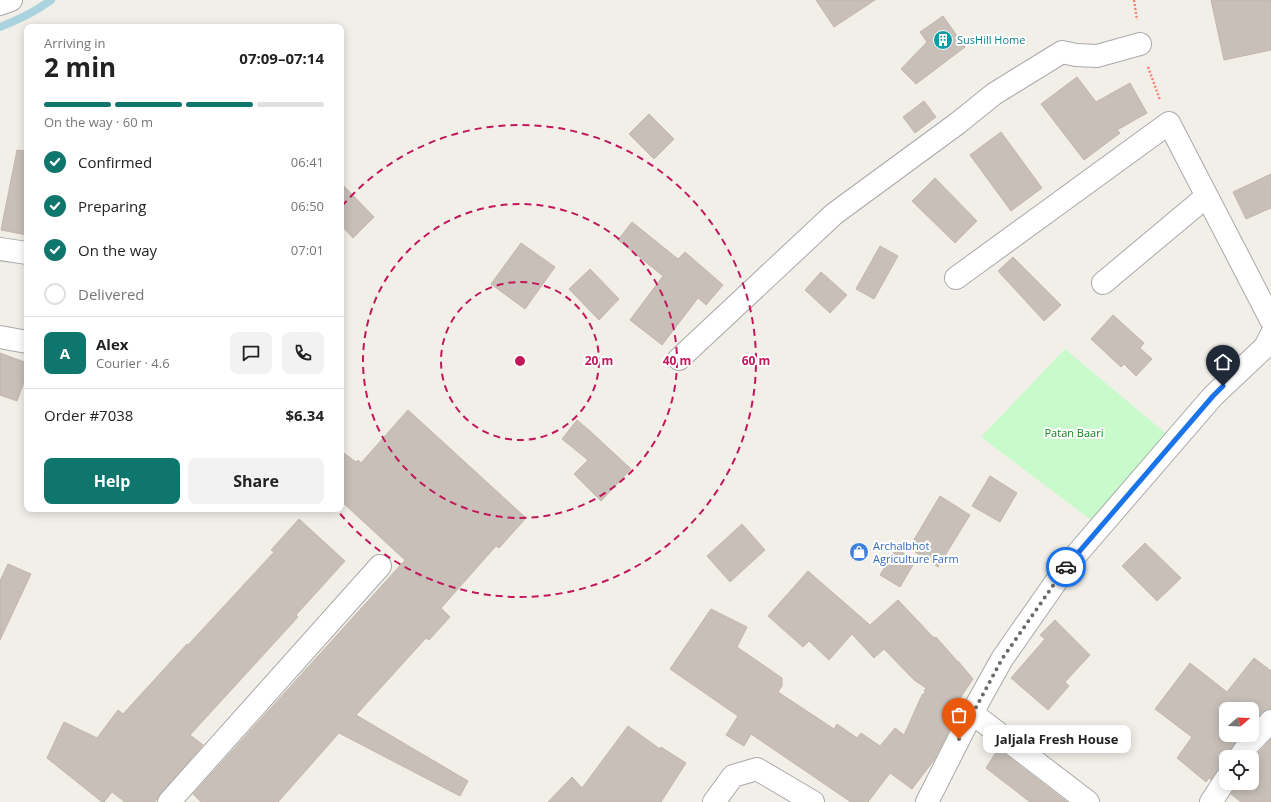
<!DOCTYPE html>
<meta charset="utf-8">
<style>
:root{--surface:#fff;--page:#f2f2f2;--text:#222;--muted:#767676;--line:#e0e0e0;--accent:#0f766e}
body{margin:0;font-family:"Open Sans",sans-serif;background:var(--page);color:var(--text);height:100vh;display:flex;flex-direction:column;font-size:15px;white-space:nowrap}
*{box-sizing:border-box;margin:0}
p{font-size:13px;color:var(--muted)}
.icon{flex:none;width:22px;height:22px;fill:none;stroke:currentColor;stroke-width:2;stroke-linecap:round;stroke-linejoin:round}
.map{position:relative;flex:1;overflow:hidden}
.details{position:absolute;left:24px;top:24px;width:320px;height:488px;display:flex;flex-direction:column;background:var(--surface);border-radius:8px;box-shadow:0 2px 10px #0003}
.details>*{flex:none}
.needle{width:26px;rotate:71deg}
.controls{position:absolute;left:1219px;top:702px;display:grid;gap:8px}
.controls a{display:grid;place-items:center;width:40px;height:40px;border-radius:8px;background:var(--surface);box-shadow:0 2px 10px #0003;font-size:20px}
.pin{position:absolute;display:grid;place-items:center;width:34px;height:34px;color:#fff;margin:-41px -17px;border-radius:50% 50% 50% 0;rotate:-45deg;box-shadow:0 0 4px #0007}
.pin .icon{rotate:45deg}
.courier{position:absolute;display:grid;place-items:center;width:40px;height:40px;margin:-20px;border:3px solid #1a73e8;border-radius:50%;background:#fff;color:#222;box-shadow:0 1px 5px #0007}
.bubble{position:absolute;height:28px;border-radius:8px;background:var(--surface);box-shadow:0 2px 10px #0003;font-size:13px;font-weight:700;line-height:28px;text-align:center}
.headline em{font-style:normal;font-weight:700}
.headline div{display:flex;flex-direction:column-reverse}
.headline{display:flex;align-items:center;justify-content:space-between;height:68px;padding:0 20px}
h1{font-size:26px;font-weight:700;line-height:30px}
.bar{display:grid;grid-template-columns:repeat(4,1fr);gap:6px 4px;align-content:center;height:48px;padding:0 20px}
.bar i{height:5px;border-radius:3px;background:var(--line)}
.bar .current{background:var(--accent)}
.bar p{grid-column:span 4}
.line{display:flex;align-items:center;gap:10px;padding:0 20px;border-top:1px solid var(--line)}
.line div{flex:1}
.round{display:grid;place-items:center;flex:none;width:42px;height:42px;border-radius:8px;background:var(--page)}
ol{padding:0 20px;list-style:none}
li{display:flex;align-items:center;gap:12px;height:44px}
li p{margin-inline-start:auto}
li .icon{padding:4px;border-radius:50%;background:var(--accent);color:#fff;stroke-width:4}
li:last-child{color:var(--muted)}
li i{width:22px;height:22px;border:2px solid var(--line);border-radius:50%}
.cta{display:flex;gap:8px;margin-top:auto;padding:8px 20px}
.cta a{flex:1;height:46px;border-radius:8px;background:var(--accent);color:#fff;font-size:16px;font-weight:700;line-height:46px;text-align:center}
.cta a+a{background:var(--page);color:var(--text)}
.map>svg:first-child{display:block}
.park{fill:#c8facc}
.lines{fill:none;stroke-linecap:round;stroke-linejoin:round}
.stream{stroke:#aad3df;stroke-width:8}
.building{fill:#c7bfb8;stroke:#c4b6ab}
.street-casing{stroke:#a9a9a9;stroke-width:24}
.path{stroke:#fa8072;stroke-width:2.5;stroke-dasharray:2 2;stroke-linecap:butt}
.street{stroke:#fff;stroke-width:22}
.done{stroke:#6b6a68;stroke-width:4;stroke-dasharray:0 7.2}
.route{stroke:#1a73e8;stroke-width:5}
.ring{fill:none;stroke:#c2185b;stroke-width:2;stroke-dasharray:7 5}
.labels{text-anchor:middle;stroke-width:4;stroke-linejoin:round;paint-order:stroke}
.culture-label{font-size:11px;fill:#0d838f;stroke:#fff;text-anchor:start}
.park-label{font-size:11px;fill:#0c8416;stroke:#fff}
.shop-label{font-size:11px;fill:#366cbe;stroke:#fff;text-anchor:start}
.centre{fill:#c2185b;stroke:#fff;stroke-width:2}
.ring-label{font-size:12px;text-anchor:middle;font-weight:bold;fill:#c2185b;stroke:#fff;stroke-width:4;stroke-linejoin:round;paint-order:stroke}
</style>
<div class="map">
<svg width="1271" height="802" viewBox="0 0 1271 802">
<rect width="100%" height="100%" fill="#f2efe9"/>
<path class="park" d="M 1065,349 L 1169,436 L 1091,520 L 981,437 Z"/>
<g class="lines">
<path class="stream" d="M 0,27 C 18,20 35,12 51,0"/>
</g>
<path class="building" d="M 816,0 L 875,0 L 834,27 Z
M 1211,0 L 1271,0 L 1271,50 L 1224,60 Z
M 943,16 L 965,47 L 916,84 L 901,69 L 927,42 L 920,32 Z
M 1077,77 L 1096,102 L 1130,83 L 1147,113 L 1117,130 L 1120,133 L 1084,160 L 1041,104 Z
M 924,101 L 936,117 L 915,133 L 903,117 Z
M 649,114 L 674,139 L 654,159 L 629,134 Z
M 1001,132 L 1042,188 L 1011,211 L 970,155 Z
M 17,150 L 27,151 L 27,235 L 1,230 Z
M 1271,174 L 1271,208 L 1246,219 L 1233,192 Z
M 935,178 L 977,221 L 955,243 L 912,201 Z
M 341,183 L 374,217 L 353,238 L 341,225 Z
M 632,222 L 678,259 L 685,252 L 723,285 L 706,305 L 698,298 L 662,345 L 630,320 L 663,276 L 618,240 Z
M 521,243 L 555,267 L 525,309 L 491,284 Z
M 880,246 L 898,256 L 874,299 L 856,289 Z
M 1013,257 L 1061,305 L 1044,321 L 998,271 Z
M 590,269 L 619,299 L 599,320 L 569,289 Z
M 821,272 L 847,295 L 830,313 L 805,290 Z
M 1113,315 L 1144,343 L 1140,348 L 1152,359 L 1136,376 L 1124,364 L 1121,367 L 1091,339 Z
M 0,353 L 27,363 L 27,374 L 17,401 L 0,395 Z
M 408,410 L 526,518 L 499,548 L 496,546 L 441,608 L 450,617 L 429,640 L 426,638 L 356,715 L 468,781 L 460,796 L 339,733 L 278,802 L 201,802 L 193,794 L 405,560 L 341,501 L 341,451 L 356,462 L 358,460 L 361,463 Z
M 577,420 L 590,431 L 631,469 L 601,501 L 574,474 L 588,460 L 562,439 Z
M 990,476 L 1017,493 L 1000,522 L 972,506 Z
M 940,496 L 970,515 L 938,567 L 909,548 Z
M 299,519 L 345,561 L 296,615 L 298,617 L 190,735 L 203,745 L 160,794 L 155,802 L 125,802 L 112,792 L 104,802 L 102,802 L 47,758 L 64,722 L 97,738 L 118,710 L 123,714 L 187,644 L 188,645 L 274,552 L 271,550 Z
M 742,524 L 765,550 L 730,582 L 707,556 Z
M 1145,543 L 1181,578 L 1157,601 L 1122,566 Z
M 896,549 L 916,560 L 900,587 L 880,575 Z
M 8,564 L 31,574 L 0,640 L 0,581 Z
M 808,571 L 870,625 L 898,600 L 934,638 L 936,637 L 958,662 L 958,661 L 973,679 L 950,713 L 956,717 L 934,760 L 912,789 L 890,773 L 868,802 L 851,802 L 751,734 L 744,746 L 726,735 L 738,716 L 670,669 L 711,609 L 747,627 L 737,647 L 782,678 L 782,686 L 778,692 L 834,729 L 837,724 L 857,738 L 861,733 L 880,746 L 895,728 L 904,735 L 922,695 L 926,692 L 924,691 L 926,688 L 914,680 L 884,649 L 874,658 L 852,634 L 829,660 L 809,641 L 803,647 L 768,616 Z
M 1055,620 L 1090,655 L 1065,682 L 1069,686 L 1048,710 L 1011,678 L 1045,639 L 1040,635 Z
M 1254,658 L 1271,671 L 1271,709 L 1267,709 L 1262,712 L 1252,723 L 1252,709 L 1226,709 L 1226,735 L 1240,735 L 1230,750 L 1228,757 L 1226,757 L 1226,767 L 1220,768 L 1211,780 L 1209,778 L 1206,782 L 1177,758 L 1192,737 L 1155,709 L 1190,663 L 1227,692 Z
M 628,726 L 660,749 L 661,747 L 686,763 L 661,802 L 548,802 L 572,777 L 582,788 Z
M 1271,739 L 1271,802 L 1241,802 L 1231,794 L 1237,783 L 1252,783 L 1252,762 L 1258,753 Z
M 998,749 L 1067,802 L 1030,802 L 986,768 Z"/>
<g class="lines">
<defs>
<path id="street" d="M 0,4 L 11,0
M 0,249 L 27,253
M 956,278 L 1169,123 L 1271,320
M 1103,283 L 1207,196
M 0,337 L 27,342
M 679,359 L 834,214 L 958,123 L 994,94 L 1062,52 L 1076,55 L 1097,56 L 1140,44
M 972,713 L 1088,802
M 1240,757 L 1248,745 L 1271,721
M 169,802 L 380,566
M 714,802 L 733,776 L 757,769 L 813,802
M 927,802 L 972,713 L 1002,659 L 1069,563 L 1213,396 L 1265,347 L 1271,335
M 1211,802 L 1226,779"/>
</defs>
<use href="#street" class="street-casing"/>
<path class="path" d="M 1134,0 L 1137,20
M 1148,67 L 1160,100"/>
<use href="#street" class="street"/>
</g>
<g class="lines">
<path class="done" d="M 959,739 L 1002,659 L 1066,567"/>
<path class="route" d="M 1066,567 L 1213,396 L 1223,386"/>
</g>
<g class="ring">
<circle cx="520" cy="361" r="79"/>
<circle cx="520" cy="361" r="157"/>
<path d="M342 206A236 236 0 1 1 337 510"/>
</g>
<defs>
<symbol id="building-disc" viewBox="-11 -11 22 22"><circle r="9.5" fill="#0f9aa8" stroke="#fff"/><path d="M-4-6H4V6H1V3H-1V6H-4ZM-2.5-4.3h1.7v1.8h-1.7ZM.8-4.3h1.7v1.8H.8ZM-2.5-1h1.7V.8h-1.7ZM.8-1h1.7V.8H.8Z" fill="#fff"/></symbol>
<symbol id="shop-disc" viewBox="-11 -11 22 22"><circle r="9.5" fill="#3f7fe0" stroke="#fff"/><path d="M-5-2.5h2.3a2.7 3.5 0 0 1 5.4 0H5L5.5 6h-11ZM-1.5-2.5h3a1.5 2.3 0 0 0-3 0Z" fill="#fff"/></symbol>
</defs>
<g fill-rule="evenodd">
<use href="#building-disc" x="932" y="29" width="22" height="22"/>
<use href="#shop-disc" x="848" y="541" width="22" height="22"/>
</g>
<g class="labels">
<g class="culture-label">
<text x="957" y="44">SusHill Home</text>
</g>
<g class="park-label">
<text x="1074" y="437">Patan Baari</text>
</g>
<g class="shop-label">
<text x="873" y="550">Archalbhot<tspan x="873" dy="13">Agriculture Farm</tspan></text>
</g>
</g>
<circle cx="520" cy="361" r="6" class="centre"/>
<g class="ring-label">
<text x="599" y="365">20 m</text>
<text x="677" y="365">40 m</text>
<text x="756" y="365">60 m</text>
</g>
</svg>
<div class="controls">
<a><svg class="needle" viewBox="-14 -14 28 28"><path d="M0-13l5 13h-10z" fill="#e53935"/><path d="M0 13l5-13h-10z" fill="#767676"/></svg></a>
<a><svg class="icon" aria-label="locate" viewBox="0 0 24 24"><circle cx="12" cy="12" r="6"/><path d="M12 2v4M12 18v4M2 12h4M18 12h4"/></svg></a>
</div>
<div class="pin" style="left:959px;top:739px;background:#ea580c"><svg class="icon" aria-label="bag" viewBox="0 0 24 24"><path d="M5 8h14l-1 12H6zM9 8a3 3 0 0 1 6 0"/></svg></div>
<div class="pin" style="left:1223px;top:386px;background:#1f2937"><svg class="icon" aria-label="home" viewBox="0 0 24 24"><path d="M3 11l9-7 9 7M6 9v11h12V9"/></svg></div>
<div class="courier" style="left:1066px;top:567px"><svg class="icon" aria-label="car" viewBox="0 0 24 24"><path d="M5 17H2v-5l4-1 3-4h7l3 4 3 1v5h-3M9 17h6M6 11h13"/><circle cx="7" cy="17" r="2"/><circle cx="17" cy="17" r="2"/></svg></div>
<div class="bubble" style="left:983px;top:725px;width:148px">Jaljala Fresh House</div>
<section class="details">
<div class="headline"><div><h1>2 min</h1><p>Arriving in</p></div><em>07:09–07:14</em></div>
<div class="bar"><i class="current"></i><i class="current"></i><i class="current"></i><i></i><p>On the way · 60 m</p></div>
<ol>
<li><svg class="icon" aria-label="check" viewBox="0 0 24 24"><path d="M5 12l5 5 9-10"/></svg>Confirmed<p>06:41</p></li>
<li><svg class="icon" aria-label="check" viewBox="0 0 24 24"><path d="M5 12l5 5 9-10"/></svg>Preparing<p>06:50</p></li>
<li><svg class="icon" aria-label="check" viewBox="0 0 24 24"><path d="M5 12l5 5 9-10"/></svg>On the way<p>07:01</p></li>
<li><i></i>Delivered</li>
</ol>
<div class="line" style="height:72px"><b class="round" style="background:var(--accent);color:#fff">A</b><div><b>Alex</b><p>Courier · 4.6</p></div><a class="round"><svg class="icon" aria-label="chat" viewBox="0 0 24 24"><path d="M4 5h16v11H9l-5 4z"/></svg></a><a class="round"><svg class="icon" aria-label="phone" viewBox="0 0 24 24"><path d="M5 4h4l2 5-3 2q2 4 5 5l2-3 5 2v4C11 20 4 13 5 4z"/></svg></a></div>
<div class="line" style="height:52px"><div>Order #7038</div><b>$6.34</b></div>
<div class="cta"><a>Help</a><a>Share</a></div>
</section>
</div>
